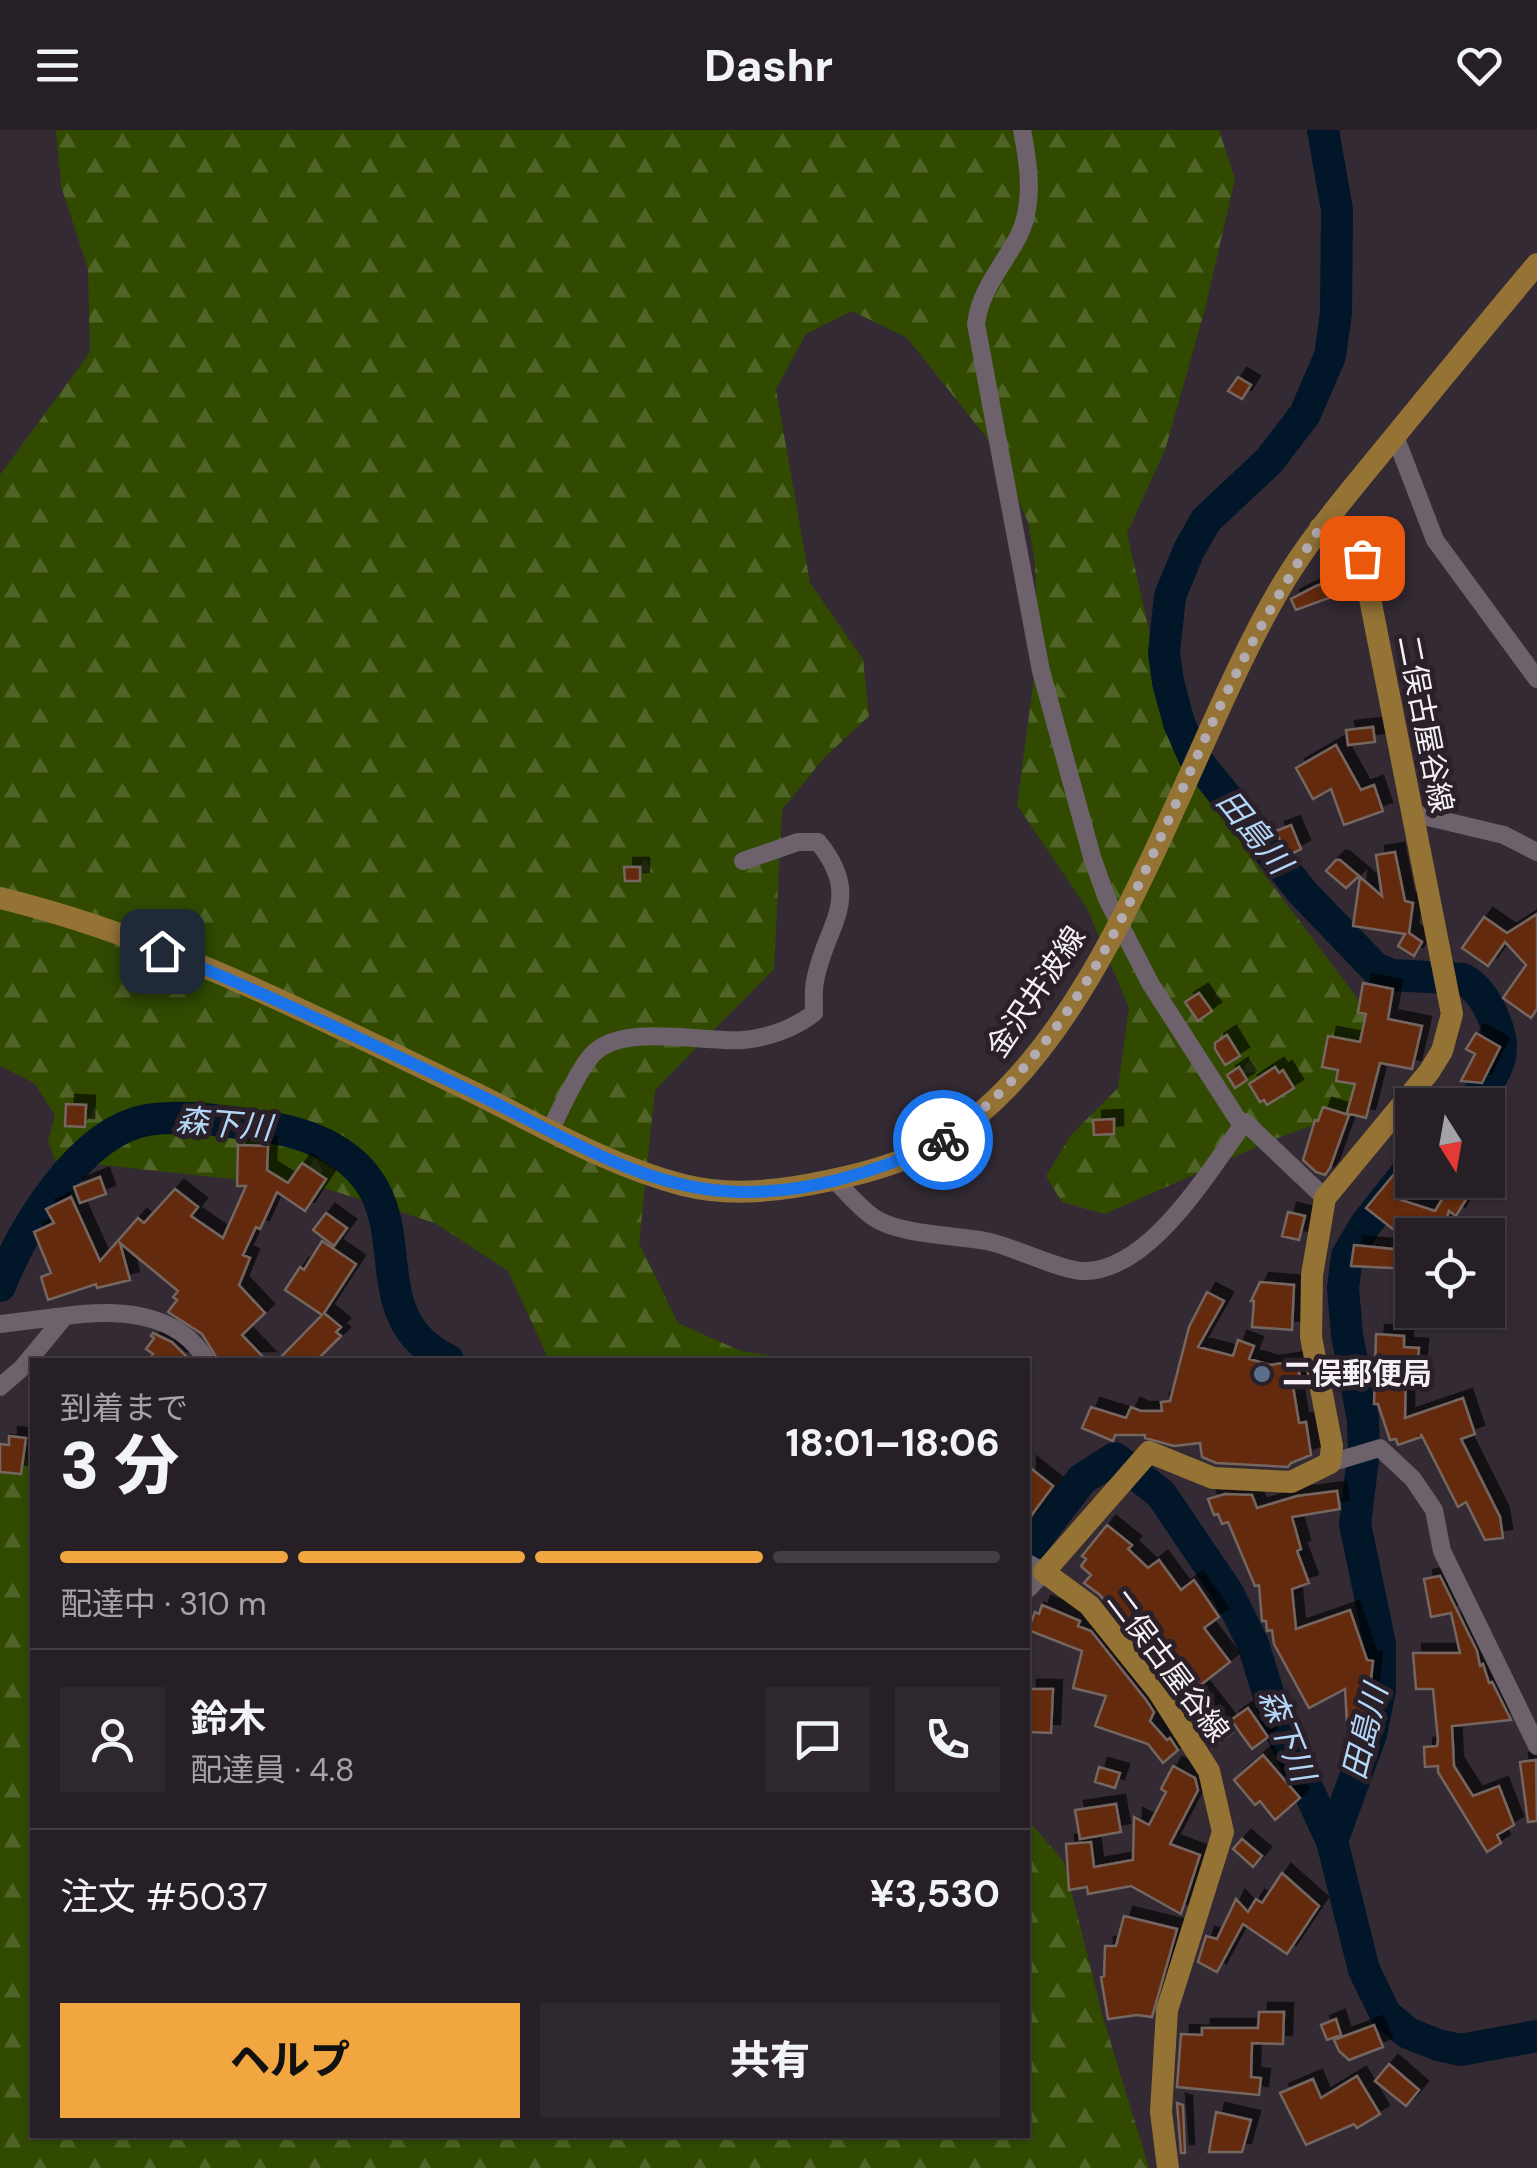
<!DOCTYPE html>
<html lang="ja">
<meta charset="utf-8">
<style>
:root{--surface:#262026;--page:#2e282e;--text:#f1f3f6;--muted:#a4a3a7;--line:#423e43;--accent:#f1a63f}
body{margin:0;font-family:"DM Sans","Noto Sans JP",sans-serif;background:var(--page);color:var(--text);height:100vh;display:flex;flex-direction:column;font-size:38px;white-space:nowrap}
*{box-sizing:border-box;margin:0}
p{font-size:32px;color:var(--muted)}
.icon{flex:none;width:55px;height:55px;fill:none;stroke:currentColor;stroke-width:2;stroke-linecap:round;stroke-linejoin:round}
.map{position:relative;flex:1;overflow:hidden}
.drawer{position:absolute;left:30px;top:1228px;width:1000px;height:780px;display:flex;flex-direction:column;background:var(--surface);border-radius:0px;box-shadow:0 2px 8px #0004,0 0 0 2px var(--line)}
.drawer>*{flex:none}
.needle{width:65px;rotate:169deg}
.buttons{position:absolute;left:1395px;top:958px;display:grid;gap:20px}
.buttons a{display:grid;place-items:center;width:110px;height:110px;border-radius:0px;background:var(--surface);box-shadow:0 2px 8px #0004,0 0 0 2px var(--line);font-size:50px}
.pin{position:absolute;display:grid;place-items:center;width:85px;height:85px;color:#fff;margin:-42px;border-radius:20px;box-shadow:0 5px 15px #0006}
.courier{position:absolute;display:grid;place-items:center;width:100px;height:100px;margin:-50px;border:8px solid #1a73e8;border-radius:50%;background:#fff;color:#222;box-shadow:0 2px 12px #0007}
.head em{font-style:normal;font-weight:800}
.head div{display:flex;flex-direction:column-reverse}
.head{display:flex;align-items:center;justify-content:space-between;height:170px;padding:0 30px}
h1{font-size:65px;font-weight:800;line-height:75px}
.bar{display:grid;grid-template-columns:repeat(4,1fr);gap:15px 10px;align-content:center;height:120px;padding:0 30px}
.bar i{height:12px;border-radius:8px;background:var(--line)}
.bar .selected{background:var(--accent)}
.bar p{grid-column:span 4}
.line{display:flex;align-items:center;gap:25px;padding:0 30px;border-top:2px solid var(--line)}
.line div{flex:1}
.round{display:grid;place-items:center;flex:none;width:105px;height:105px;border-radius:0px;background:var(--page)}
.cta{display:flex;gap:20px;margin-top:auto;padding:20px 30px}
.cta a{flex:1;height:115px;border-radius:0px;background:var(--accent);color:#111;font-size:40px;font-weight:800;line-height:115px;text-align:center}
.cta a+a{background:var(--page);color:var(--text)}
header{display:flex;justify-content:space-between;align-items:center;height:130px;padding:0 30px;background:var(--surface);font-size:45px;font-weight:800}
.map>svg:first-child{display:block}
.forest{fill:url(#forest-firs)}
.lines{fill:none;stroke-linecap:round;stroke-linejoin:round}
.river{stroke:#011628;stroke-width:32}
.building{fill:#642a10;stroke:#756660;stroke-width:2.5;filter:url(#shadow)}
.minor{stroke:#6d626c;stroke-width:18}
.major{stroke:#947335;stroke-width:22}
.done{stroke:#b2abb2;stroke-width:10;stroke-dasharray:0 18}
.route{stroke:#1a73e8;stroke-width:12}
.service-dot{fill:#5c6f8a;stroke:#292029;stroke-width:4}
.labels{text-anchor:middle;stroke-width:10;stroke-linejoin:round;paint-order:stroke}
.street-label{font-size:30px;fill:#f6f0f6;stroke:#292029}
.poi-label{font-size:30px;font-weight:bold;fill:#f6f0f6;stroke:#292029;text-anchor:start}
.water-label{font-size:32px;font-style:italic;fill:#b4d7f7;stroke:#292029}
</style>
<header><svg class="icon" aria-label="menu" viewBox="0 0 24 24"><path d="M4 6h16M4 12h16M4 18h16"/></svg>Dashr<svg class="icon" aria-label="heart" viewBox="0 0 24 24"><path d="M12 20l-8-8c-3-5 5-10 8-4 3-6 11-1 8 4z"/></svg></header>
<div class="map">
<svg width="1537" height="2038" viewBox="0 0 1537 2038">
<defs>
<pattern id="forest-firs" width="22" height="20" patternUnits="userSpaceOnUse" patternTransform="scale(2.5)"><rect width="22" height="20" fill="#314a00"/><path d="M5 1l3.5 6h-7zM16 11l3.5 6h-7z" fill="#4f6426"/></pattern>
<filter id="shadow"><feDropShadow dx="9" dy="-9" stdDeviation="0" flood-color="#0009"/></filter>
</defs>
<rect width="100%" height="100%" fill="#332a33"/>
<path class="forest" d="M 56,0 L 1219,0 L 1235,49 L 1205,179 L 1165,320 L 1127,403 L 1165,571 L 1253,729 L 1375,892 L 1380,943 L 1354,980 L 1270,1011 L 1105,1084 L 1062,1072 L 1046,1046 L 1071,1005 L 1118,958 L 1129,878 L 1088,780 L 1017,675 L 1038,518 L 1035,434 L 1028,392 L 995,318 L 907,208 L 852,181 L 806,204 L 776,259 L 810,453 L 863,529 L 869,586 L 823,629 L 782,680 L 774,839 L 655,960 L 639,1113 L 678,1193 L 741,1221 L 801,1230 L 549,1230 L 508,1141 L 435,1093 L 327,1059 L 55,1030 L 48,1011 L 55,985 L 34,953 L 0,936 L 0,345 L 90,222 L 88,139 L 61,56 Z
M 0,1321 L 32,1330 L 32,2005 L 1028,2005 L 1028,1690 L 1064,1732 L 1104,1891 L 1149,2038 L 0,2038 Z"/>
<g class="lines">
<path class="river" d="M 1323,0 L 1337,80 L 1336,183 L 1330,226 L 1305,284 L 1269,331 L 1206,390 L 1189,420 L 1170,466 L 1164,523 L 1168,552 L 1179,593 L 1194,627 L 1303,763 L 1375,838 L 1392,845 L 1463,849 C 1475,856 1483,866 1489,878 C 1512,923 1500,940 1469,975
M 0,1156 C 23,1098 80,1002 147,990 C 183,984 219,991 254,995 C 295,1000 342,1014 368,1050 C 410,1108 366,1190 448,1230
M 1028,1420 L 1082,1349 L 1115,1328 L 1161,1364 L 1228,1463 L 1253,1514 L 1278,1595 L 1332,1711 L 1364,1840 L 1386,1885 L 1408,1903 L 1438,1915 L 1460,1920 L 1537,1906
M 1332,1711 L 1371,1604 L 1380,1560 L 1380,1514 L 1355,1394 L 1364,1321 L 1363,1290 L 1347,1205 L 1343,1158 L 1347,1126 L 1366,1094 L 1412,1036"/>
</g>
<path class="building" d="M 1238,247 L 1251,255 L 1242,269 L 1228,261 Z
M 1343,447 L 1348,461 L 1296,480 L 1291,469 L 1316,456 Z
M 1373,597 L 1375,612 L 1348,615 L 1346,600 Z
M 1336,615 L 1361,660 L 1374,655 L 1383,681 L 1344,695 L 1331,659 L 1313,669 L 1296,638 Z
M 1291,695 L 1301,719 L 1287,726 L 1276,701 Z
M 1395,722 L 1405,771 L 1413,773 L 1409,803 L 1422,812 L 1414,826 L 1398,816 L 1405,804 L 1353,796 L 1360,747 L 1382,766 L 1376,725 Z
M 1336,730 L 1340,730 L 1359,746 L 1346,758 L 1326,741 Z
M 624,737 L 640,737 L 640,751 L 625,751 Z
M 1537,784 L 1537,879 L 1531,888 L 1503,868 L 1526,835 L 1505,812 L 1488,836 L 1462,818 L 1484,787 L 1507,803 Z
M 1363,853 L 1393,859 L 1388,889 L 1422,896 L 1412,939 L 1380,933 L 1366,988 L 1347,983 L 1355,954 L 1336,951 L 1338,940 L 1322,937 L 1328,906 L 1360,912 L 1366,884 L 1358,882 Z
M 1199,863 L 1212,881 L 1198,891 L 1185,872 Z
M 1476,903 L 1500,917 L 1482,953 L 1461,951 L 1475,924 L 1466,919 Z
M 1227,905 L 1240,926 L 1225,935 L 1215,919 L 1215,913 Z
M 1239,937 L 1247,950 L 1235,958 L 1227,945 Z
M 1275,937 L 1279,943 L 1283,940 L 1294,958 L 1267,975 L 1264,970 L 1260,972 L 1249,954 Z
M 66,974 L 86,975 L 85,997 L 65,996 Z
M 1323,977 L 1349,985 L 1330,1038 L 1325,1045 L 1316,1042 L 1303,1030 L 1315,990 L 1318,991 Z
M 1114,989 L 1114,1004 L 1094,1005 L 1093,990 Z
M 238,1015 L 268,1016 L 267,1040 L 288,1053 L 302,1033 L 326,1049 L 305,1081 L 277,1062 L 260,1099 L 256,1097 L 243,1125 L 250,1128 L 239,1155 L 265,1183 L 242,1205 L 266,1230 L 218,1230 L 202,1204 L 168,1182 L 177,1170 L 173,1167 L 178,1161 L 120,1113 L 130,1150 L 97,1158 L 96,1154 L 48,1170 L 41,1147 L 51,1143 L 34,1102 L 54,1093 L 46,1079 L 71,1067 L 100,1131 L 138,1088 L 144,1093 L 175,1059 L 198,1077 L 191,1086 L 223,1108 L 246,1056 L 237,1056 Z
M 1404,1032 L 1412,1039 L 1412,1058 L 1401,1070 L 1435,1081 L 1454,1050 L 1475,1050 L 1462,1063 L 1468,1066 L 1456,1086 L 1449,1081 L 1441,1105 L 1412,1105 L 1412,1114 L 1366,1078 Z
M 100,1047 L 106,1064 L 80,1073 L 74,1057 Z
M 1288,1082 L 1305,1086 L 1299,1110 L 1282,1106 Z
M 326,1083 L 347,1098 L 334,1116 L 313,1100 Z
M 322,1111 L 356,1134 L 324,1183 L 341,1197 L 336,1202 L 341,1206 L 317,1230 L 278,1230 L 322,1185 L 285,1160 L 300,1137 L 304,1140 Z
M 1354,1115 L 1412,1121 L 1412,1139 L 1351,1136 Z
M 1260,1152 L 1294,1155 L 1292,1200 L 1252,1197 L 1254,1171 L 1251,1171 Z
M 1207,1162 L 1224,1171 L 1198,1217 L 1233,1226 L 1238,1210 L 1254,1216 L 1249,1229 L 1270,1235 L 1297,1231 L 1301,1254 L 1293,1256 L 1299,1293 L 1306,1292 L 1311,1325 L 1291,1333 L 1288,1337 L 1216,1333 L 1202,1327 L 1200,1313 L 1174,1316 L 1145,1308 L 1145,1305 L 1115,1305 L 1113,1311 L 1082,1298 L 1091,1277 L 1126,1288 L 1131,1277 L 1141,1281 L 1162,1281 L 1161,1272 L 1170,1271 L 1189,1197 Z
M 153,1203 L 172,1212 L 190,1230 L 148,1230 L 153,1224 L 146,1219 L 154,1208 L 151,1206 Z
M 1376,1204 L 1404,1206 L 1404,1217 L 1419,1218 L 1417,1241 L 1406,1240 L 1405,1288 L 1463,1268 L 1475,1304 L 1461,1309 L 1500,1387 L 1503,1408 L 1485,1410 L 1466,1372 L 1458,1377 L 1421,1304 L 1421,1307 L 1398,1315 L 1396,1309 L 1390,1310 L 1378,1274 L 1374,1274 Z
M 9,1306 L 26,1308 L 21,1344 L 0,1342 L 0,1314 L 9,1315 Z
M 1028,1336 L 1053,1356 L 1028,1390 Z
M 1337,1361 L 1340,1379 L 1292,1387 L 1301,1419 L 1297,1421 L 1309,1453 L 1292,1459 L 1296,1499 L 1350,1480 L 1367,1530 L 1373,1531 L 1366,1595 L 1347,1593 L 1345,1559 L 1309,1578 L 1274,1514 L 1272,1500 L 1267,1501 L 1266,1491 L 1262,1491 L 1259,1455 L 1255,1456 L 1228,1392 L 1222,1394 L 1218,1384 L 1214,1385 L 1208,1369 L 1225,1364 L 1252,1365 L 1257,1378 L 1297,1366 Z
M 1107,1395 L 1132,1415 L 1128,1419 L 1148,1438 L 1159,1430 L 1181,1460 L 1194,1450 L 1219,1487 L 1204,1498 L 1230,1532 L 1198,1557 L 1233,1602 L 1212,1617 L 1150,1528 L 1179,1539 L 1121,1491 L 1100,1465 L 1084,1453 L 1091,1445 L 1081,1436 L 1086,1429 L 1082,1426 Z
M 1440,1446 L 1477,1521 L 1480,1536 L 1483,1534 L 1489,1553 L 1492,1552 L 1511,1590 L 1452,1596 L 1454,1636 L 1473,1666 L 1499,1656 L 1514,1695 L 1497,1705 L 1501,1713 L 1487,1722 L 1438,1642 L 1438,1636 L 1425,1637 L 1424,1617 L 1437,1616 L 1438,1610 L 1433,1559 L 1416,1559 L 1413,1523 L 1460,1523 L 1451,1483 L 1431,1487 L 1424,1449 Z
M 1042,1475 L 1080,1491 L 1078,1496 L 1091,1501 L 1146,1570 L 1154,1582 L 1150,1591 L 1167,1610 L 1170,1608 L 1178,1620 L 1163,1633 L 1148,1614 L 1095,1596 L 1106,1566 L 1073,1558 L 1082,1521 L 1028,1500 L 1035,1482 L 1039,1484 Z
M 1028,1559 L 1053,1559 L 1051,1603 L 1028,1602 Z
M 1248,1578 L 1268,1607 L 1252,1619 L 1231,1590 Z
M 1263,1625 L 1300,1668 L 1275,1690 L 1260,1671 L 1255,1675 L 1234,1650 Z
M 1536,1630 L 1537,1691 L 1528,1692 L 1520,1632 Z
M 1173,1636 L 1195,1648 L 1198,1660 L 1170,1714 L 1200,1725 L 1181,1784 L 1131,1756 L 1088,1764 L 1087,1757 L 1069,1760 L 1066,1714 L 1091,1712 L 1094,1737 L 1133,1730 L 1134,1687 L 1149,1695 L 1166,1662 L 1161,1659 Z
M 1099,1637 L 1120,1643 L 1115,1658 L 1095,1652 Z
M 1116,1674 L 1121,1702 L 1080,1709 L 1075,1680 Z
M 1242,1709 L 1262,1726 L 1253,1737 L 1233,1719 Z
M 1282,1743 L 1319,1776 L 1287,1824 L 1243,1794 L 1217,1842 L 1198,1832 L 1206,1806 L 1217,1809 L 1236,1769 L 1248,1782 L 1256,1769 L 1262,1773 Z
M 1124,1786 L 1177,1799 L 1152,1887 L 1137,1885 L 1108,1889 L 1101,1847 L 1104,1846 L 1105,1816 L 1116,1816 Z
M 1259,1882 L 1284,1882 L 1283,1914 L 1252,1913 L 1251,1947 L 1261,1948 L 1259,1965 L 1177,1957 L 1181,1904 L 1202,1905 L 1202,1898 L 1258,1898 Z
M 1336,1889 L 1341,1905 L 1327,1910 L 1321,1895 Z
M 1374,1895 L 1383,1917 L 1349,1930 L 1339,1921 L 1334,1910 Z
M 1389,1934 L 1419,1960 L 1406,1976 L 1375,1951 Z
M 1357,1946 L 1380,1984 L 1357,1998 L 1354,1994 L 1306,2015 L 1280,1963 L 1313,1949 L 1321,1968 Z
M 1177,1973 L 1183,1975 L 1185,2023 L 1181,2023 Z
M 1216,1982 L 1251,1990 L 1242,2022 L 1209,2022 Z"/>
<g class="lines">
<path class="minor" d="M 1022,0 C 1029,35 1035,76 1017,109 C 1001,138 980,161 976,194 L 1041,541 L 1092,727 L 1107,769 L 1150,853 L 1242,996 L 1245,992 L 1325,1068
M 1395,306 L 1435,410 L 1537,549
M 1411,683 L 1504,705 L 1537,722
M 550,1000 C 562,978 576,943 592,925 C 621,892 705,913 743,910 C 768,908 795,898 814,883 C 814,873 813,861 815,851 C 825,795 865,769 818,712 L 798,712 L 743,731
M 834,1050 C 847,1062 859,1077 873,1087 C 898,1105 955,1105 986,1111 C 1012,1116 1059,1140 1082,1141 C 1149,1143 1207,1043 1242,996
M 0,1194 L 65,1186
M 0,1257 L 23,1237 L 65,1186 C 115,1179 178,1181 206,1230
M 1330,1333 L 1380,1318 L 1413,1349 L 1434,1380 L 1442,1421 L 1537,1616
M 1028,1433 L 1044,1442 L 1028,1459"/>
<path class="major" d="M 0,768 C 165,808 320,889 473,962 C 540,995 609,1036 683,1055 C 731,1067 780,1061 827,1051 C 867,1043 910,1031 945,1009 C 1107,909 1184,623 1278,462 C 1306,413 1342,371 1377,328 C 1430,263 1483,198 1537,134
M 1168,2038 L 1161,1982 L 1167,1880 L 1223,1702 L 1209,1641 L 1158,1561 L 1089,1475 L 1044,1442 L 1149,1322 L 1213,1348 L 1291,1352 L 1330,1333 L 1332,1316 L 1311,1207 L 1312,1145 L 1325,1068 L 1429,942 L 1442,921 L 1452,884 L 1362,428 L 1320,398"/>
</g>
<g class="lines">
<path class="done" d="M 943,1010 C 1085,913 1146,734 1216,585 C 1247,519 1281,458 1320,398 L 1362,428"/>
<path class="route" d="M 162,821 C 269,865 374,915 479,965 C 556,1002 637,1055 724,1061 C 799,1067 877,1043 943,1010"/>
</g>
<circle class="service-dot" cx="1262" cy="1244" r="10"/>
<g class="labels">
<g class="street-label">
<text transform="translate(1425 594) rotate(79)" y="10">二俣古屋谷線</text>
<text transform="translate(1036 862) rotate(-56)" y="10">金沢井波線</text>
<text transform="translate(1168 1536) rotate(53)" y="10">二俣古屋谷線</text>
</g>
<g class="poi-label">
<text x="1282" y="1254">二俣郵便局</text>
</g>
<g class="water-label">
<text transform="translate(1254 702) rotate(51)" y="11">田島川</text>
<text transform="translate(224 994) rotate(5)" y="11">森下川</text>
<text transform="translate(1365 1602) rotate(-76)" y="11">田島川</text>
<text transform="translate(1287 1605) rotate(68)" y="11">森下川</text>
</g>
</g>
</svg>
<div class="buttons">
<a><svg class="needle" viewBox="-14 -14 28 28"><path d="M0-13l5 13h-10z" fill="#e53935"/><path d="M0 13l5-13h-10z" fill="#a4a3a7"/></svg></a>
<a><svg class="icon" aria-label="locate" viewBox="0 0 24 24"><circle cx="12" cy="12" r="6"/><path d="M12 2v4M12 18v4M2 12h4M18 12h4"/></svg></a>
</div>
<div class="pin" style="left:1362px;top:428px;background:#ea580c"><svg class="icon" aria-label="bag" viewBox="0 0 24 24"><path d="M5 8h14l-1 12H6zM9 8a3 3 0 0 1 6 0"/></svg></div>
<div class="pin" style="left:162px;top:821px;background:#1f2937"><svg class="icon" aria-label="home" viewBox="0 0 24 24"><path d="M3 11l9-7 9 7M6 9v11h12V9"/></svg></div>
<div class="courier" style="left:943px;top:1010px"><svg class="icon" aria-label="bike" viewBox="0 0 24 24"><circle cx="6" cy="16" r="4"/><circle cx="18" cy="16" r="4"/><path d="M6 16l4-8h5l3 8M10 8l3 8H6M13 5h3"/></svg></div>
<section class="drawer">
<div class="head"><div><h1>3 分</h1><p>到着まで</p></div><em>18:01–18:06</em></div>
<div class="bar"><i class="selected"></i><i class="selected"></i><i class="selected"></i><i></i><p>配達中 · 310 m</p></div>
<div class="line" style="height:180px"><a class="round"><svg class="icon" aria-label="person" viewBox="0 0 24 24"><circle cx="12" cy="8" r="4"/><path d="M4 21q1-7 8-7t8 7"/></svg></a><div><b>鈴木</b><p>配達員 · 4.8</p></div><a class="round"><svg class="icon" aria-label="chat" viewBox="0 0 24 24"><path d="M4 5h16v11H9l-5 4z"/></svg></a><a class="round"><svg class="icon" aria-label="phone" viewBox="0 0 24 24"><path d="M5 4h4l2 5-3 2q2 4 5 5l2-3 5 2v4C11 20 4 13 5 4z"/></svg></a></div>
<div class="line" style="height:130px"><div>注文 #5037</div><b>¥3,530</b></div>
<div class="cta"><a>ヘルプ</a><a>共有</a></div>
</section>
</div>
